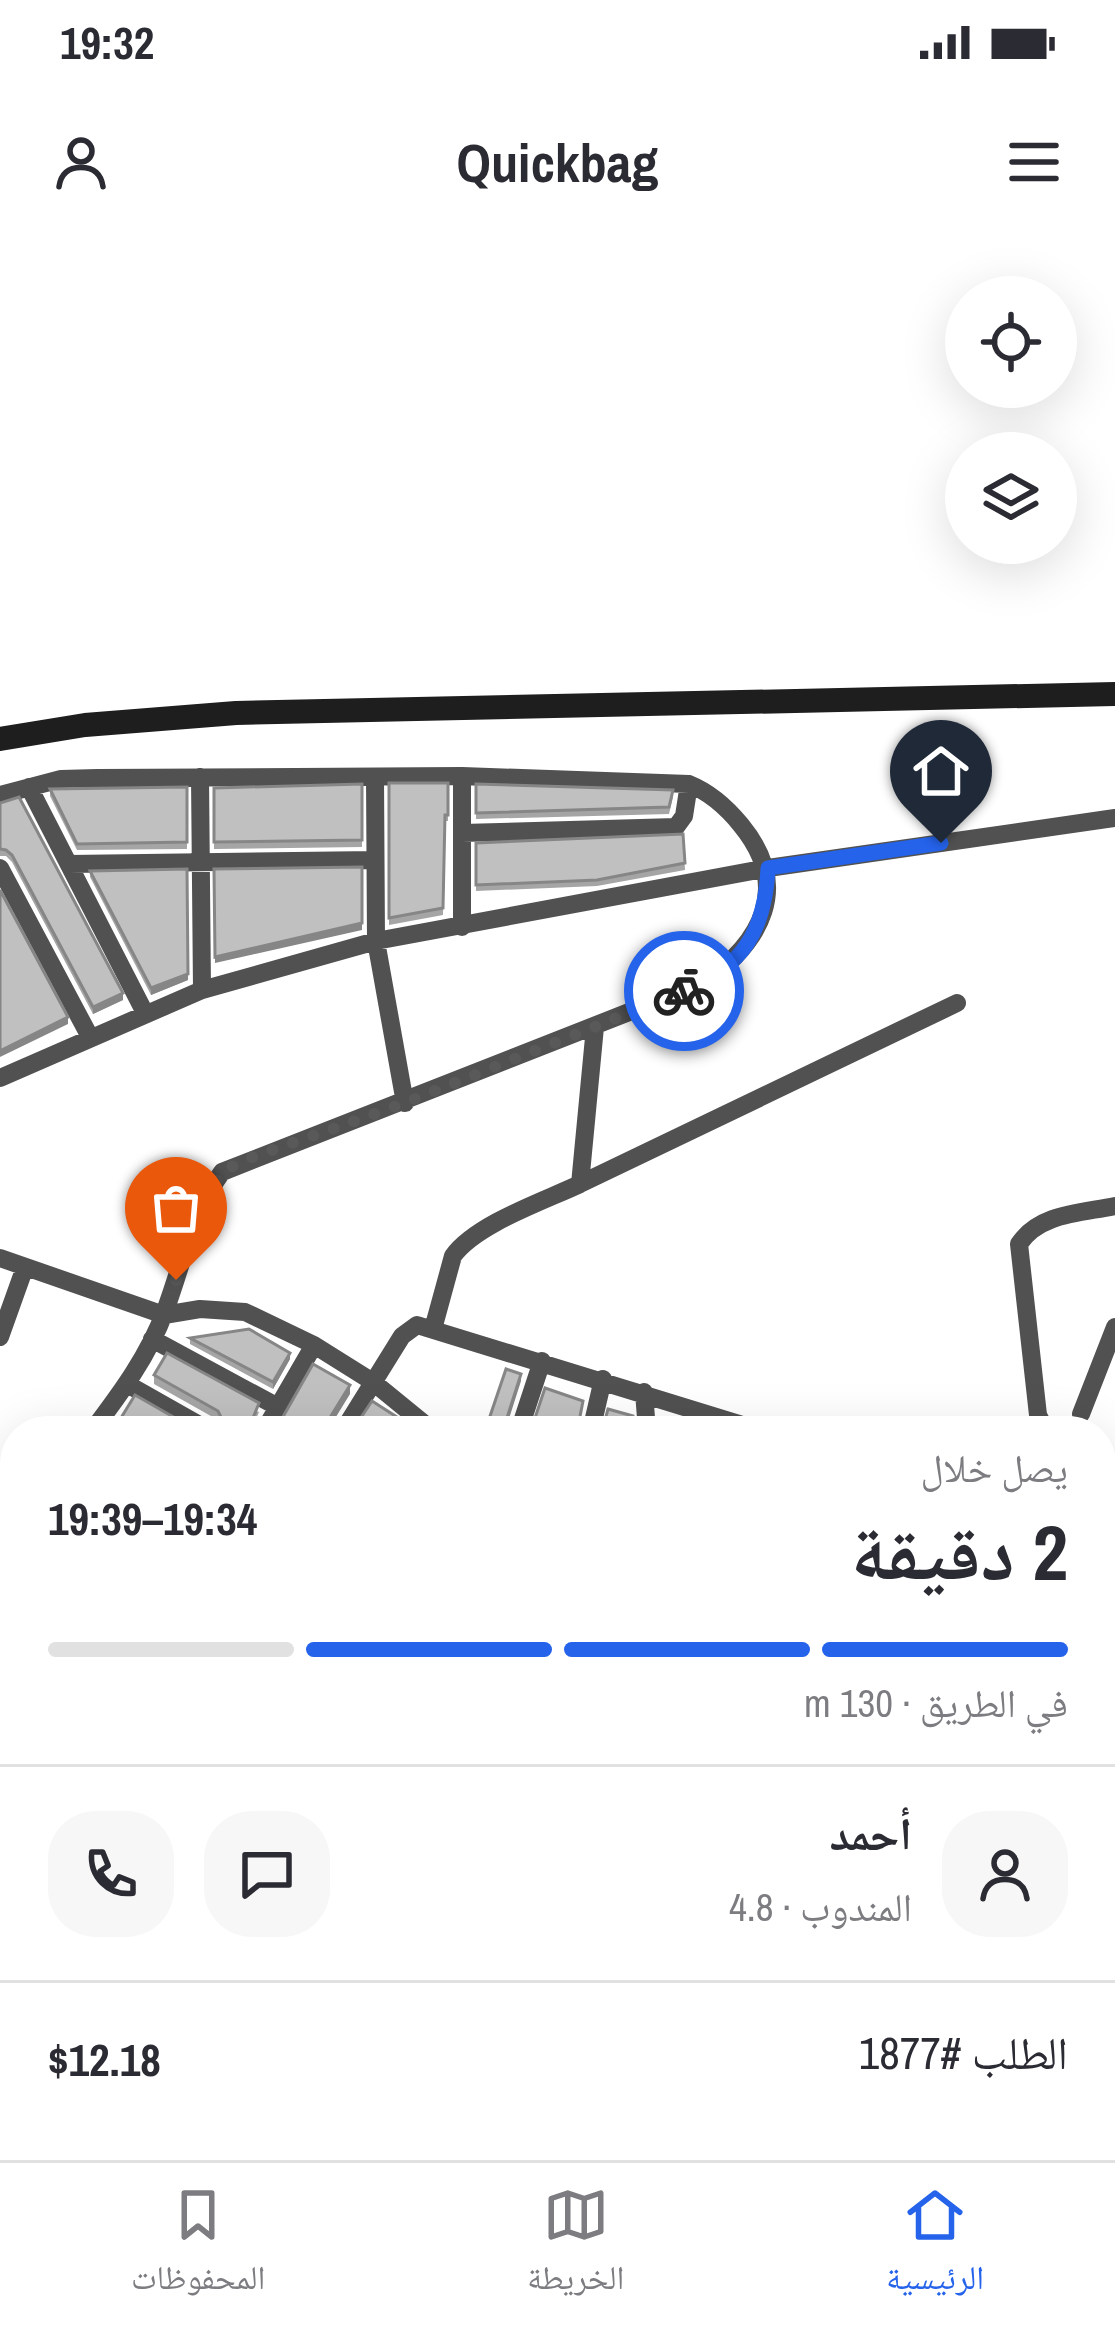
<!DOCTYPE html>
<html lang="ar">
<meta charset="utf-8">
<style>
:root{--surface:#fff;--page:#f7f7f7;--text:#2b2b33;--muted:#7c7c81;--line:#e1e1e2;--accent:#2563eb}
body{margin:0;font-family:"Archivo Narrow","Noto Naskh Arabic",sans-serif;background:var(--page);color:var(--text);direction:rtl;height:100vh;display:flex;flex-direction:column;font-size:45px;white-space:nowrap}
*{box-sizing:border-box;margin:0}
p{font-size:39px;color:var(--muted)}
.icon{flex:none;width:66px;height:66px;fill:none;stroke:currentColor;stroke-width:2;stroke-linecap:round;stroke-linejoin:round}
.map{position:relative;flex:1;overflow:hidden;direction:ltr}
.drawer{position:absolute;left:0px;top:1176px;width:1116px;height:744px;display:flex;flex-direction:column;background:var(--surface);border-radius:48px 48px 0 0;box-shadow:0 12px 48px #0002;direction:rtl}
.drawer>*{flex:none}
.controls{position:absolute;left:945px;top:36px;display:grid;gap:24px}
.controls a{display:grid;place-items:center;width:132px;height:132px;border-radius:50%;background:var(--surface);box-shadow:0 12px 48px #0002;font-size:60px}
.pin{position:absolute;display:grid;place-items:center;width:102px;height:102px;color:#fff;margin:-123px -51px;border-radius:50% 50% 50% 0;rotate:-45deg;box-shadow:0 0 12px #0007}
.pin .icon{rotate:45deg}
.courier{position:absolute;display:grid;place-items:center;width:120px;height:120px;margin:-60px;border:9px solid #2563eb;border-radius:50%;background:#fff;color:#222;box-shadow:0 3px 15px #0007}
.summary em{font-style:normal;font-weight:700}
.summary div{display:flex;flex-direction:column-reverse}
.summary{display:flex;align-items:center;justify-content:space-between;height:204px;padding:0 48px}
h1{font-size:78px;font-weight:700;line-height:90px}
.bar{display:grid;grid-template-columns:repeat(4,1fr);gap:18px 12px;align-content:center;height:144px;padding:0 48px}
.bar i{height:15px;border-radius:9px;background:var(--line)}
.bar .active{background:var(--accent)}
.bar p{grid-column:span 4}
.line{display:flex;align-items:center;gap:30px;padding:0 48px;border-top:3px solid var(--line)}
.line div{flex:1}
.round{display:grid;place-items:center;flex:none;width:126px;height:126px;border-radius:48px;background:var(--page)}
.status{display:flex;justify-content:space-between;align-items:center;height:84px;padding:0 60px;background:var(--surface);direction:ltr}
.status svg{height:33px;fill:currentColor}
header{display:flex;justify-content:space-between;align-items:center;height:156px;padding:0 48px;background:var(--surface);font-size:54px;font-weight:700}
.tab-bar{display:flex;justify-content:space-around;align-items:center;height:168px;border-top:3px solid var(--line);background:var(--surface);font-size:33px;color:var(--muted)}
.tab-bar a{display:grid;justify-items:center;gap:6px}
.tab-bar .active{color:var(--accent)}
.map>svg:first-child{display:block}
.green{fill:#d8d8d8}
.water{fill:#9f9f9f}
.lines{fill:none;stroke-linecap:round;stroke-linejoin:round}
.path{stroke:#737373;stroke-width:3;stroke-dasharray:3 6;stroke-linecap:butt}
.minor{stroke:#515151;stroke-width:18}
.secondary{stroke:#1e1e1e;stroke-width:24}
.wall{fill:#a5a5a5}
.shaded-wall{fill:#868686}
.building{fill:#c0c0c0;stroke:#868686;stroke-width:3}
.done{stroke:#595959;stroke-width:12;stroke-dasharray:0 21.6}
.route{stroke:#2563eb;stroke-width:15}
</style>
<div class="status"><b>19:32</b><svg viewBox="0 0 49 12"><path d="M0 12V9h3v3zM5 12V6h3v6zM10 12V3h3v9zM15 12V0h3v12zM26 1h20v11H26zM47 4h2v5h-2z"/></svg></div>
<header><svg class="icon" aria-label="menu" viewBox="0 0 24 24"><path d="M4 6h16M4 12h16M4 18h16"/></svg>Quickbag<svg class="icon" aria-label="person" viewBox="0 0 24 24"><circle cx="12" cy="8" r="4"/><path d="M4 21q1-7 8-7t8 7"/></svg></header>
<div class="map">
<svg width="1115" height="1920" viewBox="0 0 1115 1920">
<rect width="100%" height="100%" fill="#fff"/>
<path class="green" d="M 1115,1412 L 1115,1569 L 1111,1573 L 1101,1570 L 1101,1413 Z"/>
<path class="water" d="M 0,1868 L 15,1870 L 15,1905 L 205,1905 L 273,1920 L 0,1920 Z"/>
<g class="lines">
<path class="path" d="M 0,1757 L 15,1761"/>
<path class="minor" d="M 200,537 L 202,750
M 375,537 L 376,701 L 405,863
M 29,547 L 145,773
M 0,555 L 61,539 L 97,538 L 462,536 L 689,544 C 709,552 728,569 741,585 C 792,647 762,702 703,743 L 222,932 C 192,973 183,1023 165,1071 C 149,1115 120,1154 92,1191
M 462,593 L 676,587 L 684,576 L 689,544
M 69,624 L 375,620
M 0,628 L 90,797
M 462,687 L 462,536
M 0,838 L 202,750 L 376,701 L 768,628 L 1115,578
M 580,944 L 957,763
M 0,1018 L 164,1075 L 200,1069 L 245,1072 L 314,1105 L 373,1142 L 433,1191
M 433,1089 L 453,1016 C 476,984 544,961 580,944 L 595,787
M 0,1097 L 25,1027
M 152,1099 L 278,1167
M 127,1144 L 210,1191
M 644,1152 L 647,1191
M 1081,1174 L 1115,1087
M 264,1191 L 314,1105
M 343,1191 L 402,1096 L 417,1085 L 762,1191
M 519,1191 L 542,1121
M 591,1191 L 603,1139
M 1046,1191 L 1038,1175 L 1019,1004 C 1039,973 1082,973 1115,966
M 1101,1241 L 1115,1242
M 0,1281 L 15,1269
M 0,1362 L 15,1373
M 1101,1389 L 1115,1389
M 0,1398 L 15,1396
M 0,1499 L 15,1503
M 0,1581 L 15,1536
M 0,1658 L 15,1660"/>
<path class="secondary" d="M 0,499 L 85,485 L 236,473 L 1115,454"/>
</g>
<path class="wall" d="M 389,543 L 448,543 L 448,581 L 445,581 L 443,675 L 389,685 Z
M 362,544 L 362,607 L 214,609 L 214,548 Z
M 476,544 L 673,557 L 669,574 L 476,579 Z
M 187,547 L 187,609 L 77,610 L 50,556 L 50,549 Z
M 0,563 L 123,760 L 93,774 L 12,622 L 6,616 L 0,616 Z
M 683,594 L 685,630 L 597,646 L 476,651 L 476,603 Z
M 90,631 L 188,740 L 151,755 L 90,637 Z
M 190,1098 L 290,1119 L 273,1149 L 190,1104 Z
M 154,1135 L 259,1172 L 253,1186 L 221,1190 L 222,1187 L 218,1180 L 154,1144 Z
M 15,1294 L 15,1356 L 0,1347 L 0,1307 Z
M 15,1406 L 15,1480 L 10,1479 L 8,1487 L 0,1485 L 0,1407 Z
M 15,1589 L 15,1639 L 0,1636 L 0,1628 Z"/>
<path class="shaded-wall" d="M 362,683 L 362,690 L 215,723 L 215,717 Z
M 188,734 L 188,740 L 151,755 L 151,748 Z
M 123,753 L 123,760 L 93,774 L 93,767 Z
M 68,777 L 68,784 L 0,817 L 0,811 Z
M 290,1113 L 290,1119 L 273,1149 L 273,1142 Z
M 521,1134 L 521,1141 L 506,1188 L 506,1181 Z
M 350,1145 L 350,1154 L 331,1185 L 331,1176 Z"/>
<path class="building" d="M 389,543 L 448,543 L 448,575 L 445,575 L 443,668 L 389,678 Z
M 362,544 L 362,600 L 214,602 L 214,548 Z
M 476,544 L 673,550 L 669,567 L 476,573 Z
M 187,547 L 187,602 L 77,604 L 50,549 Z
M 19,557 L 123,753 L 93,767 L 12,615 L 6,610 L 0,609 L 0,563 Z
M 683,594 L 685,623 L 597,640 L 476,645 L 476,603 Z
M 362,627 L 362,683 L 215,717 L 214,629 Z
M 187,629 L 188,734 L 151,748 L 90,631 Z
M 0,650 L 68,777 L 0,811 Z
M 249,1089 L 290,1113 L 273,1142 L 190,1098 Z
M 167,1113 L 259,1163 L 251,1183 L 258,1191 L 219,1191 L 223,1181 L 218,1171 L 154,1135 Z
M 313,1124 L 350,1145 L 331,1176 L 335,1191 L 272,1191 L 276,1189 Z
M 506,1129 L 521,1134 L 506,1181 L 508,1191 L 485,1191 Z
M 545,1148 L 583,1161 L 578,1187 L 581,1191 L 529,1191 L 531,1190 Z
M 135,1155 L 198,1191 L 113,1191 Z
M 372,1161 L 400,1179 L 397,1184 L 408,1191 L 352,1191 Z
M 608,1169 L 633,1176 L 635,1191 L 602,1191 Z
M 660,1181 L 699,1191 L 657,1191 Z
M 15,1294 L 15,1347 L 0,1339 L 0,1307 Z
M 15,1406 L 15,1473 L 10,1472 L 8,1480 L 0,1478 L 0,1407 Z
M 15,1589 L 15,1632 L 0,1629 L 5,1594 L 13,1596 Z"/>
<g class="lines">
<path class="done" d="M 176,1040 C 189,998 198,946 239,922 L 405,863 L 684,751"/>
<path class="route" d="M 684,751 C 743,727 765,691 768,628 L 941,603"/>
</g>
</svg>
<div class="controls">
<a><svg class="icon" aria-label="locate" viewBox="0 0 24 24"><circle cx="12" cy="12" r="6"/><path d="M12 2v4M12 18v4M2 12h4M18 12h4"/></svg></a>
<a><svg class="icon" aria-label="layers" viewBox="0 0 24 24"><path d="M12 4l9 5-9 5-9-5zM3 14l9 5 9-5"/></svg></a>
</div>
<div class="pin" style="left:176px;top:1040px;background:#ea580c"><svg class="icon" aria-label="bag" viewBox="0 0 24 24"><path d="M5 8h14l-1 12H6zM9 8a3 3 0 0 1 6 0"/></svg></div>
<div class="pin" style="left:941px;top:603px;background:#1f2937"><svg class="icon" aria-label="home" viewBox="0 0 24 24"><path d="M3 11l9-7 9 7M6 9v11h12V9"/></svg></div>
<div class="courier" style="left:684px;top:751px"><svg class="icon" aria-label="bike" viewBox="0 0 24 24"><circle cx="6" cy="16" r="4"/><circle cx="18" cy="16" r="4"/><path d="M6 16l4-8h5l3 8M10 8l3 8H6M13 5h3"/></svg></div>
<section class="drawer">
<div class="summary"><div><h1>2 دقيقة</h1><p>يصل خلال</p></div><em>19:34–19:39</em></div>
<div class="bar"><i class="active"></i><i class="active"></i><i class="active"></i><i></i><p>في الطريق · 130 m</p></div>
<div class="line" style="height:216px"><a class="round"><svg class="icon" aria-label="person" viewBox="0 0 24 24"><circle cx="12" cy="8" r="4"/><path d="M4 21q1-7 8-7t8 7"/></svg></a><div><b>أحمد</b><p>المندوب · 4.8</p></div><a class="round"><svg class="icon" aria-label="chat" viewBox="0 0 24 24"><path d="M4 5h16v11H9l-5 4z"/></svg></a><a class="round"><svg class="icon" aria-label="phone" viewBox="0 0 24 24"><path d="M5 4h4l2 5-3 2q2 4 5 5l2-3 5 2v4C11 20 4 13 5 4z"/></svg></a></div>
<div class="line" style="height:156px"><div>الطلب #1877</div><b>$12.18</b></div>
</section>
</div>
<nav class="tab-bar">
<a class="active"><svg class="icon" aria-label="home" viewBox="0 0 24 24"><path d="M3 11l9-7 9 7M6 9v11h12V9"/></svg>الرئيسية</a>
<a><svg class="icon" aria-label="map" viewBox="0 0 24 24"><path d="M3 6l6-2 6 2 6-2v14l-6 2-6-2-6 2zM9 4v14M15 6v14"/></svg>الخريطة</a>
<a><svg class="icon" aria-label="saved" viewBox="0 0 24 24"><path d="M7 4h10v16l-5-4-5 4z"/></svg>المحفوظات</a>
</nav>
